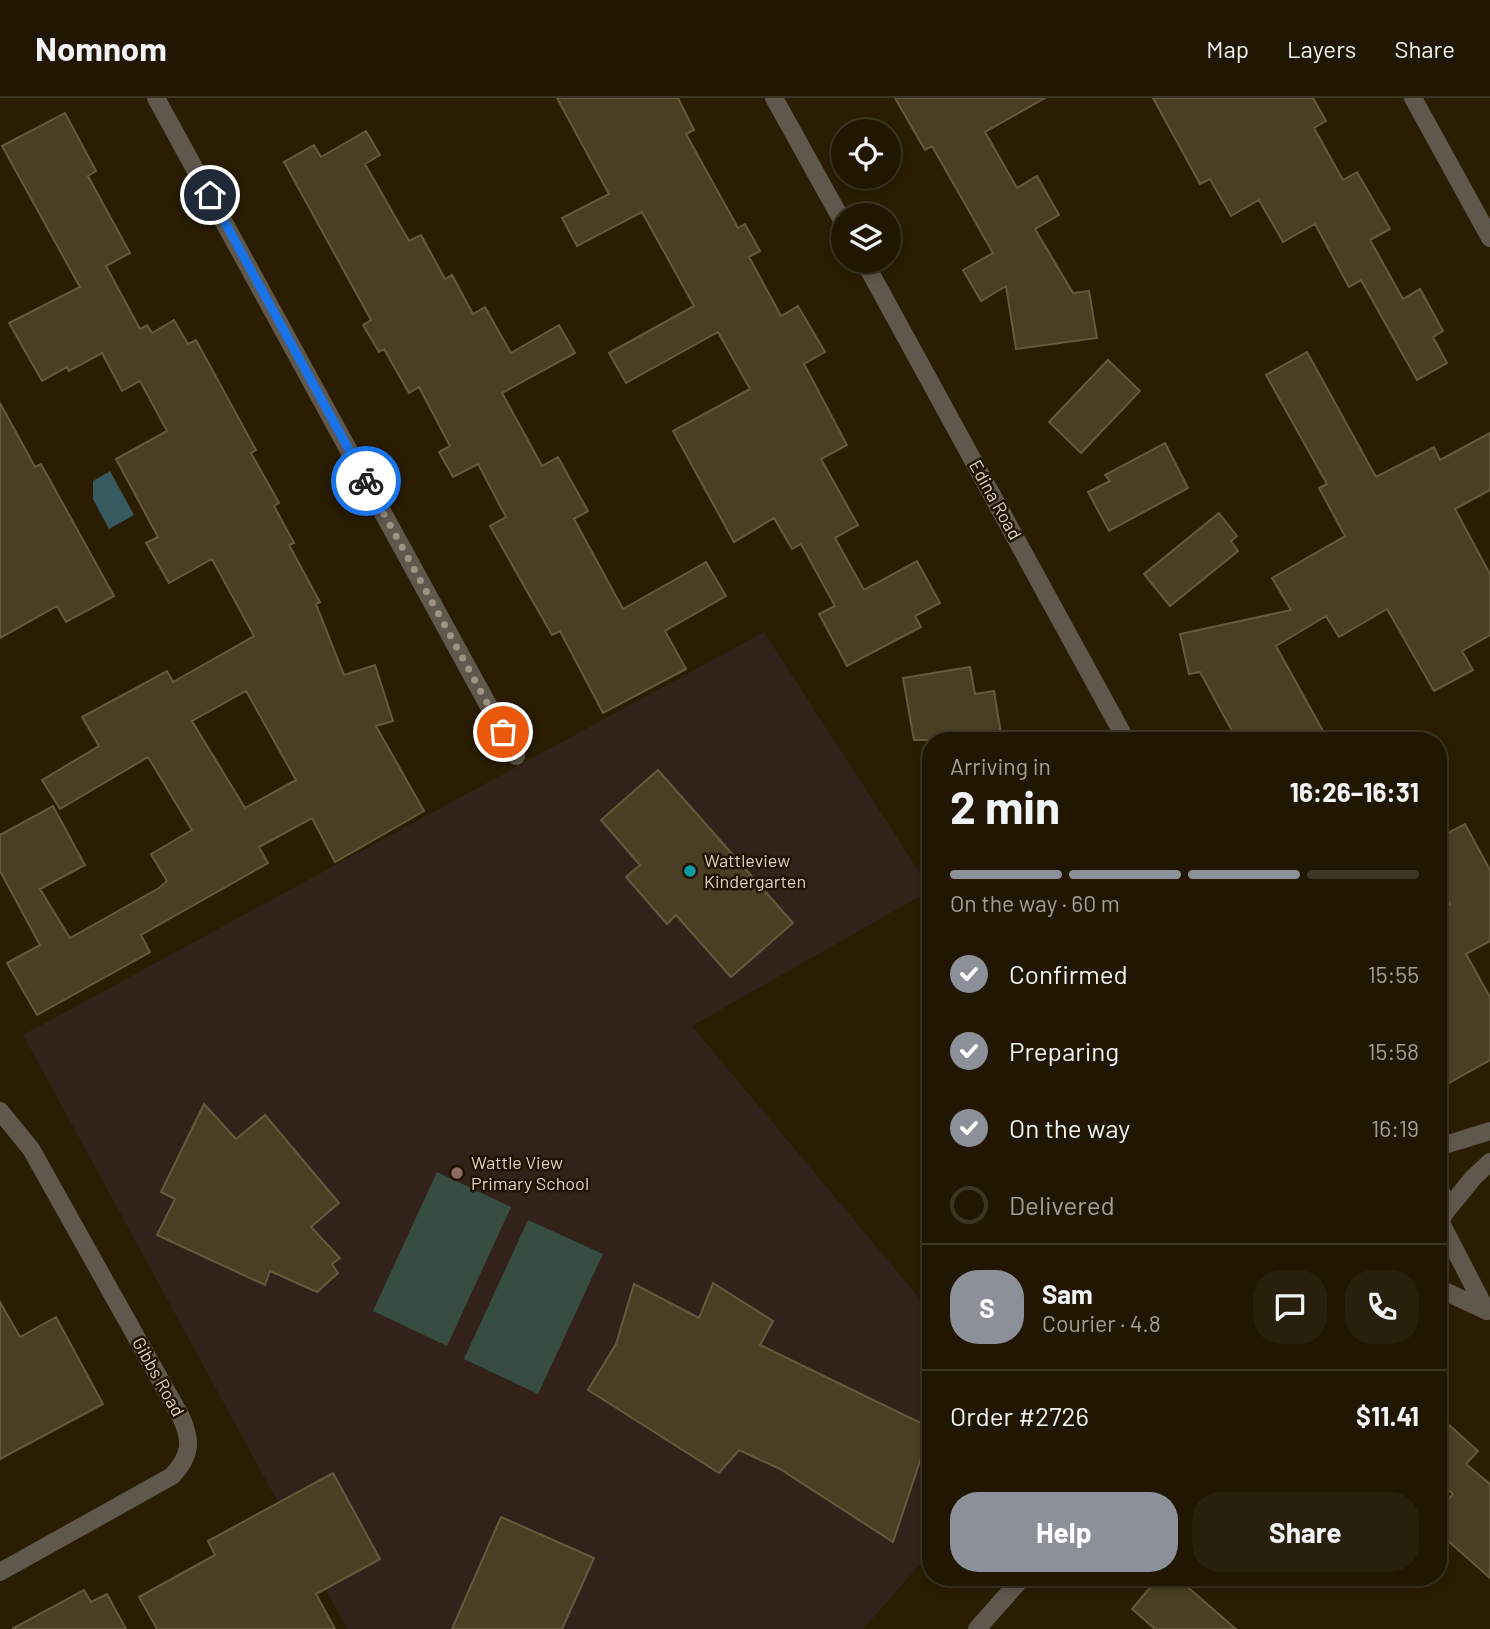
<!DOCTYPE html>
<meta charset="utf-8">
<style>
:root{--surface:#201602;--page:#281f0c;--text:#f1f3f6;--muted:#a29f99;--line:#3d3524;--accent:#8c9099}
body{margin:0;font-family:Barlow,sans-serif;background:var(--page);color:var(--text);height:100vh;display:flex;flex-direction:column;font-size:26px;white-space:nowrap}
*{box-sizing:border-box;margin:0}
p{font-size:23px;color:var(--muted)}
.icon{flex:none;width:38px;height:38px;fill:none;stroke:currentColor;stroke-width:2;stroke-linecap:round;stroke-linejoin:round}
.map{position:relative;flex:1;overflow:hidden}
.side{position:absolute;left:922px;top:634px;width:525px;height:854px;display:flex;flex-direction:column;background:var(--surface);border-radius:28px;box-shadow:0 4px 10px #0003,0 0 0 2px var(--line)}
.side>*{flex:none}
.tools{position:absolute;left:831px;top:21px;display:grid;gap:14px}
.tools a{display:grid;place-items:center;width:70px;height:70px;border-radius:50%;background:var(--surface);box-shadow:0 4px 10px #0003,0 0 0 2px var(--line);font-size:35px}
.pin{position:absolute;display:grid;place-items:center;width:60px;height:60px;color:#fff;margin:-30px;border:4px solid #fff;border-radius:50%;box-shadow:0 2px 7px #0007}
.courier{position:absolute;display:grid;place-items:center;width:70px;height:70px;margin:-35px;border:5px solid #1a73e8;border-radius:50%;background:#fff;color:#222;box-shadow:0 2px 9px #0007}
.head em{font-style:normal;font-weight:700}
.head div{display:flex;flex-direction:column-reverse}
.head{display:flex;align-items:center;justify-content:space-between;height:119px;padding:0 28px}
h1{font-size:46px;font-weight:700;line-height:52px}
.bar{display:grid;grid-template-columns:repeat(4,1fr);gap:10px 7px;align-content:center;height:84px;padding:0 28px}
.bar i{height:9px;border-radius:5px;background:var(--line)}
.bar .on{background:var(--accent)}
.bar p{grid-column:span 4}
.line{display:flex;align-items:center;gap:18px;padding:0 28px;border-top:2px solid var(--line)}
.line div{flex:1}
.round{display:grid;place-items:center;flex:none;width:74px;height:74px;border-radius:28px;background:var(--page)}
ol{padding:0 28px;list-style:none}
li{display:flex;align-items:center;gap:21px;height:77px}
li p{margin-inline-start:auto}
li .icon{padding:7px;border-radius:50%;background:var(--accent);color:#fff;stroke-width:4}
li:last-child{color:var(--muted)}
li i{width:38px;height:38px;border:4px solid var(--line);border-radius:50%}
.button{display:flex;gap:14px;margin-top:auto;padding:14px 28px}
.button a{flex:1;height:80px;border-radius:28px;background:var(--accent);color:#fff;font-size:28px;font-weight:700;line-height:80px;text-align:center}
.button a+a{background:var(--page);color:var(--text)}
header{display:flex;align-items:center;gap:42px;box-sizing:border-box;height:98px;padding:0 35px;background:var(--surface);border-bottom:2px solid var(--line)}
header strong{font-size:33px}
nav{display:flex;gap:38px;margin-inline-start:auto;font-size:24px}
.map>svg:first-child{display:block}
.education{fill:#33221a}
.green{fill:#374d42}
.water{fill:#375a61}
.building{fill:#4a3e25;stroke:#68593d;stroke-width:2;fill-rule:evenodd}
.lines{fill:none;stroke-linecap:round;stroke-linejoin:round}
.minor{stroke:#61584d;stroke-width:18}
.done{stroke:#9e9481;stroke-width:7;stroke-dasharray:0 12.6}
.route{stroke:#1a73e8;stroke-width:9}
.culture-dot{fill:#0f9aa8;stroke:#201300;stroke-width:2.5}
.education-dot{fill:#8d6e63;stroke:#201300;stroke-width:2.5}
.labels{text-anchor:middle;stroke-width:5;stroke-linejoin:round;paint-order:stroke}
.street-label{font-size:18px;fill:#ddd4c5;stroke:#201300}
.poi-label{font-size:18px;fill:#ddd4c5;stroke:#201300;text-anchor:start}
</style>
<header>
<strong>Nomnom</strong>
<nav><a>Map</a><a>Layers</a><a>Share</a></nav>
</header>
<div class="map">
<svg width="1490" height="1531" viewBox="0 0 1490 1531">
<rect width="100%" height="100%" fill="#2a1d02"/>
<path class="education" d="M 764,534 L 931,792 L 692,928 L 931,1214 L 931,1454 L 863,1531 L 347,1531 L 23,937 Z"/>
<path class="green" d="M 437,1074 L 511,1109 L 447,1248 L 373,1213 Z
M 528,1122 L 603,1156 L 538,1296 L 464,1261 Z"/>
<path class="water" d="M 110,373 L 134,417 L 109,431 L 93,401 L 93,383 Z"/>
<path class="building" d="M 557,0 L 678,0 L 694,32 L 686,36 L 738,130 L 745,126 L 760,153 L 749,159 L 781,218 L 798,208 L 825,254 L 804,266 L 847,347 L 821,361 L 858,427 L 835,440 L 864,492 L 917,463 L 940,505 L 915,518 L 921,529 L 847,568 L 819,516 L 835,508 L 801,446 L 792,451 L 774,420 L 734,444 L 673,333 L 750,291 L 718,234 L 626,285 L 609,255 L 694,208 L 642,114 L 577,148 L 562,120 L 609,96 Z
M 895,0 L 1045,0 L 985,34 L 1017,90 L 1037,78 L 1059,117 L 1035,131 L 1073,195 L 1089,193 L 1097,240 L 1016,251 L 1006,188 L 981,203 L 963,172 L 993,155 L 932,48 L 925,52 Z
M 1153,0 L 1313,0 L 1326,23 L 1314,30 L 1343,82 L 1357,74 L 1390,131 L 1370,142 L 1403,201 L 1420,191 L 1443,233 L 1433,239 L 1447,265 L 1417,282 L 1361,182 L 1349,189 L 1315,126 L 1283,144 L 1259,102 L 1231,118 L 1210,81 L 1200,86 Z
M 65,15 L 96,73 L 88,78 L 130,155 L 106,168 L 140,231 L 147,227 L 152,235 L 174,222 L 188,246 L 196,242 L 256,352 L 251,355 L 279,405 L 274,408 L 294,445 L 289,447 L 320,504 L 316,506 L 344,577 L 375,567 L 393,623 L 376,628 L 424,713 L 335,764 L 312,720 L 259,749 L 268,765 L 141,837 L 150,854 L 37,917 L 7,865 L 40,847 L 0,773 L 0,737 L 53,708 L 85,767 L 40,791 L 70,840 L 159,790 L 167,783 L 151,756 L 192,732 L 148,659 L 60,711 L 42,682 L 99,648 L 82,619 L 167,573 L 173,584 L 254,538 L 212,461 L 169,485 L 146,445 L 158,439 L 116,361 L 167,333 L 140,283 L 122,293 L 102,255 L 69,273 L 67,269 L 42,283 L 9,225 L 80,189 L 2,48 ZM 246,593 L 296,682 L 245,710 L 192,623 Z
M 366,33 L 380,57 L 365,66 L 409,143 L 421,137 L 445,181 L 452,177 L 473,216 L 485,209 L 511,255 L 559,227 L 575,255 L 502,295 L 542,368 L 558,359 L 588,413 L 574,421 L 623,511 L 706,464 L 726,498 L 665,533 L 686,571 L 603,615 L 560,533 L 552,537 L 490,428 L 506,419 L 478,366 L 453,379 L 439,354 L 450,348 L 419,289 L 409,295 L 384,251 L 379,254 L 363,227 L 371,222 L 284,64 L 314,47 L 321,59 Z
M 1307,254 L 1376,379 L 1434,349 L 1440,362 L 1490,335 L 1490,392 L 1455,411 L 1490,476 L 1490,537 L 1462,553 L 1473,572 L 1434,593 L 1387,511 L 1339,539 L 1326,518 L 1276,548 L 1328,642 L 1237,642 L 1200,574 L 1189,576 L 1180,536 L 1291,512 L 1272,480 L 1345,438 L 1319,390 L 1327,386 L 1266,277 Z
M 1108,262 L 1140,293 L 1081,355 L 1049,324 Z
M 0,305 L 35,369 L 41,366 L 114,498 L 66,524 L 57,508 L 0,540 Z
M 1165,345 L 1188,390 L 1109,433 L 1088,394 L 1110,383 L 1105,377 Z
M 1219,415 L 1237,438 L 1231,443 L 1238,453 L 1170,508 L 1144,476 Z
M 970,569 L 975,596 L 994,593 L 1002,642 L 914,642 L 903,580 Z
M 658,672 L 793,825 L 731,879 L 676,817 L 667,826 L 626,779 L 640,767 L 601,722 Z
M 1465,726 L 1490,772 L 1490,843 L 1466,856 L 1490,899 L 1490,962 L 1438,991 L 1438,808 L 1440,811 L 1450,806 L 1438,784 L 1438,740 Z
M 204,1006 L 236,1041 L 265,1017 L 339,1105 L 311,1129 L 340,1160 L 332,1166 L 338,1175 L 317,1194 L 270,1173 L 265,1187 L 157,1137 L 175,1101 L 161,1094 Z
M 713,1185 L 773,1223 L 760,1247 L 931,1330 L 893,1444 L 780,1371 L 739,1352 L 719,1375 L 588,1292 L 616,1246 L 634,1186 L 699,1220 Z
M 0,1204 L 20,1239 L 56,1219 L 103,1306 L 0,1361 Z
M 1438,1317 L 1478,1353 L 1466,1366 L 1490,1386 L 1490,1480 L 1438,1434 L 1438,1413 L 1453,1396 L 1445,1389 L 1438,1396 Z
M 333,1375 L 380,1461 L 316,1496 L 335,1531 L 157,1531 L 139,1499 L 215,1457 L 208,1443 Z
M 501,1419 L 594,1460 L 562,1531 L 452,1531 Z
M 1159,1479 L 1176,1479 L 1236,1531 L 1155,1531 L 1132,1511 Z
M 84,1492 L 91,1504 L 107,1496 L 126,1531 L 12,1531 Z"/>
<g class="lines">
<path class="minor" d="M 156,0 L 516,658
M 774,0 L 844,126
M 1413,0 L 1490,140
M 864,163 L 1126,642
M 0,1013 L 31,1051 L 181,1319 C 192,1343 191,1358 172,1378 L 0,1474
M 1438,1049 L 1490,1033
M 1438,1084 L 1444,1102 L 1443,1119
M 1443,1117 L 1473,1080 L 1490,1064
M 1441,1125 L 1486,1212
M 1438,1190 L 1487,1213
M 977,1531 L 1023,1479"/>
</g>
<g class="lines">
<path class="done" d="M 366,383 L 503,634"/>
<path class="route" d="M 210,97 L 366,383"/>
</g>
<circle class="culture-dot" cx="690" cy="773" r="7"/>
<circle class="education-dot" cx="457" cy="1075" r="7"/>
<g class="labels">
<g class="street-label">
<text transform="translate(995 402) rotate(61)" y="6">Edina Road</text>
<text transform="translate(158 1279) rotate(61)" y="6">Gibbs Road</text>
</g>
<g class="poi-label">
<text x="704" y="769">Wattleview<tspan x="704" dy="21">Kindergarten</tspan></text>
<text x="471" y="1071">Wattle View<tspan x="471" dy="21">Primary School</tspan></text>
</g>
</g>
</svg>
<div class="tools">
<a><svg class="icon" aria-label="locate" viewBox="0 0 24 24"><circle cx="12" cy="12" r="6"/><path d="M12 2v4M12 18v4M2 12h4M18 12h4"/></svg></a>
<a><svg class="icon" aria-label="layers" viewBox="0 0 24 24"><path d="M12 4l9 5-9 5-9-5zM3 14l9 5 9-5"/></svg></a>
</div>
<div class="pin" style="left:503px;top:634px;background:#ea580c"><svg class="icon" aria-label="bag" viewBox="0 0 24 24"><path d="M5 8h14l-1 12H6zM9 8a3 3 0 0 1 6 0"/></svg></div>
<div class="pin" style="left:210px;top:97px;background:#1f2937"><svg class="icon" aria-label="home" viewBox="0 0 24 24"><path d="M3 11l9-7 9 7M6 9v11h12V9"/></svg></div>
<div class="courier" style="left:366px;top:383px"><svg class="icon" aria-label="bike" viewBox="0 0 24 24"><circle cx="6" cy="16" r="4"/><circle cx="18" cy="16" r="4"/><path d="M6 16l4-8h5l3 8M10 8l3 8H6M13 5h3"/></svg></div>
<section class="side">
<div class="head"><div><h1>2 min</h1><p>Arriving in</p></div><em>16:26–16:31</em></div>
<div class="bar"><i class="on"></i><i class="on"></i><i class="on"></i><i></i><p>On the way · 60 m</p></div>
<ol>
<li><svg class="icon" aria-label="check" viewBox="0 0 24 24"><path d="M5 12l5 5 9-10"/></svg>Confirmed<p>15:55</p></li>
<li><svg class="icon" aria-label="check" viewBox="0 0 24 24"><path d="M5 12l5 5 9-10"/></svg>Preparing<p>15:58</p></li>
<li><svg class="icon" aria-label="check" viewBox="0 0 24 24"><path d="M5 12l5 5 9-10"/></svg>On the way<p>16:19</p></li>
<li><i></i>Delivered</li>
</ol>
<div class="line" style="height:126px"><b class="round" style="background:var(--accent);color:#fff">S</b><div><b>Sam</b><p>Courier · 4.8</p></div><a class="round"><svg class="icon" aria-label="chat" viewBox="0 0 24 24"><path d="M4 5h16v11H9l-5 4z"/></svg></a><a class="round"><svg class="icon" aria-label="phone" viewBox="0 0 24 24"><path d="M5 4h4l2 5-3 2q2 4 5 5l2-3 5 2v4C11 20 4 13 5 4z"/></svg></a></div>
<div class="line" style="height:91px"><div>Order #2726</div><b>$11.41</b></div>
<div class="button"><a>Help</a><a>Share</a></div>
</section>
</div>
